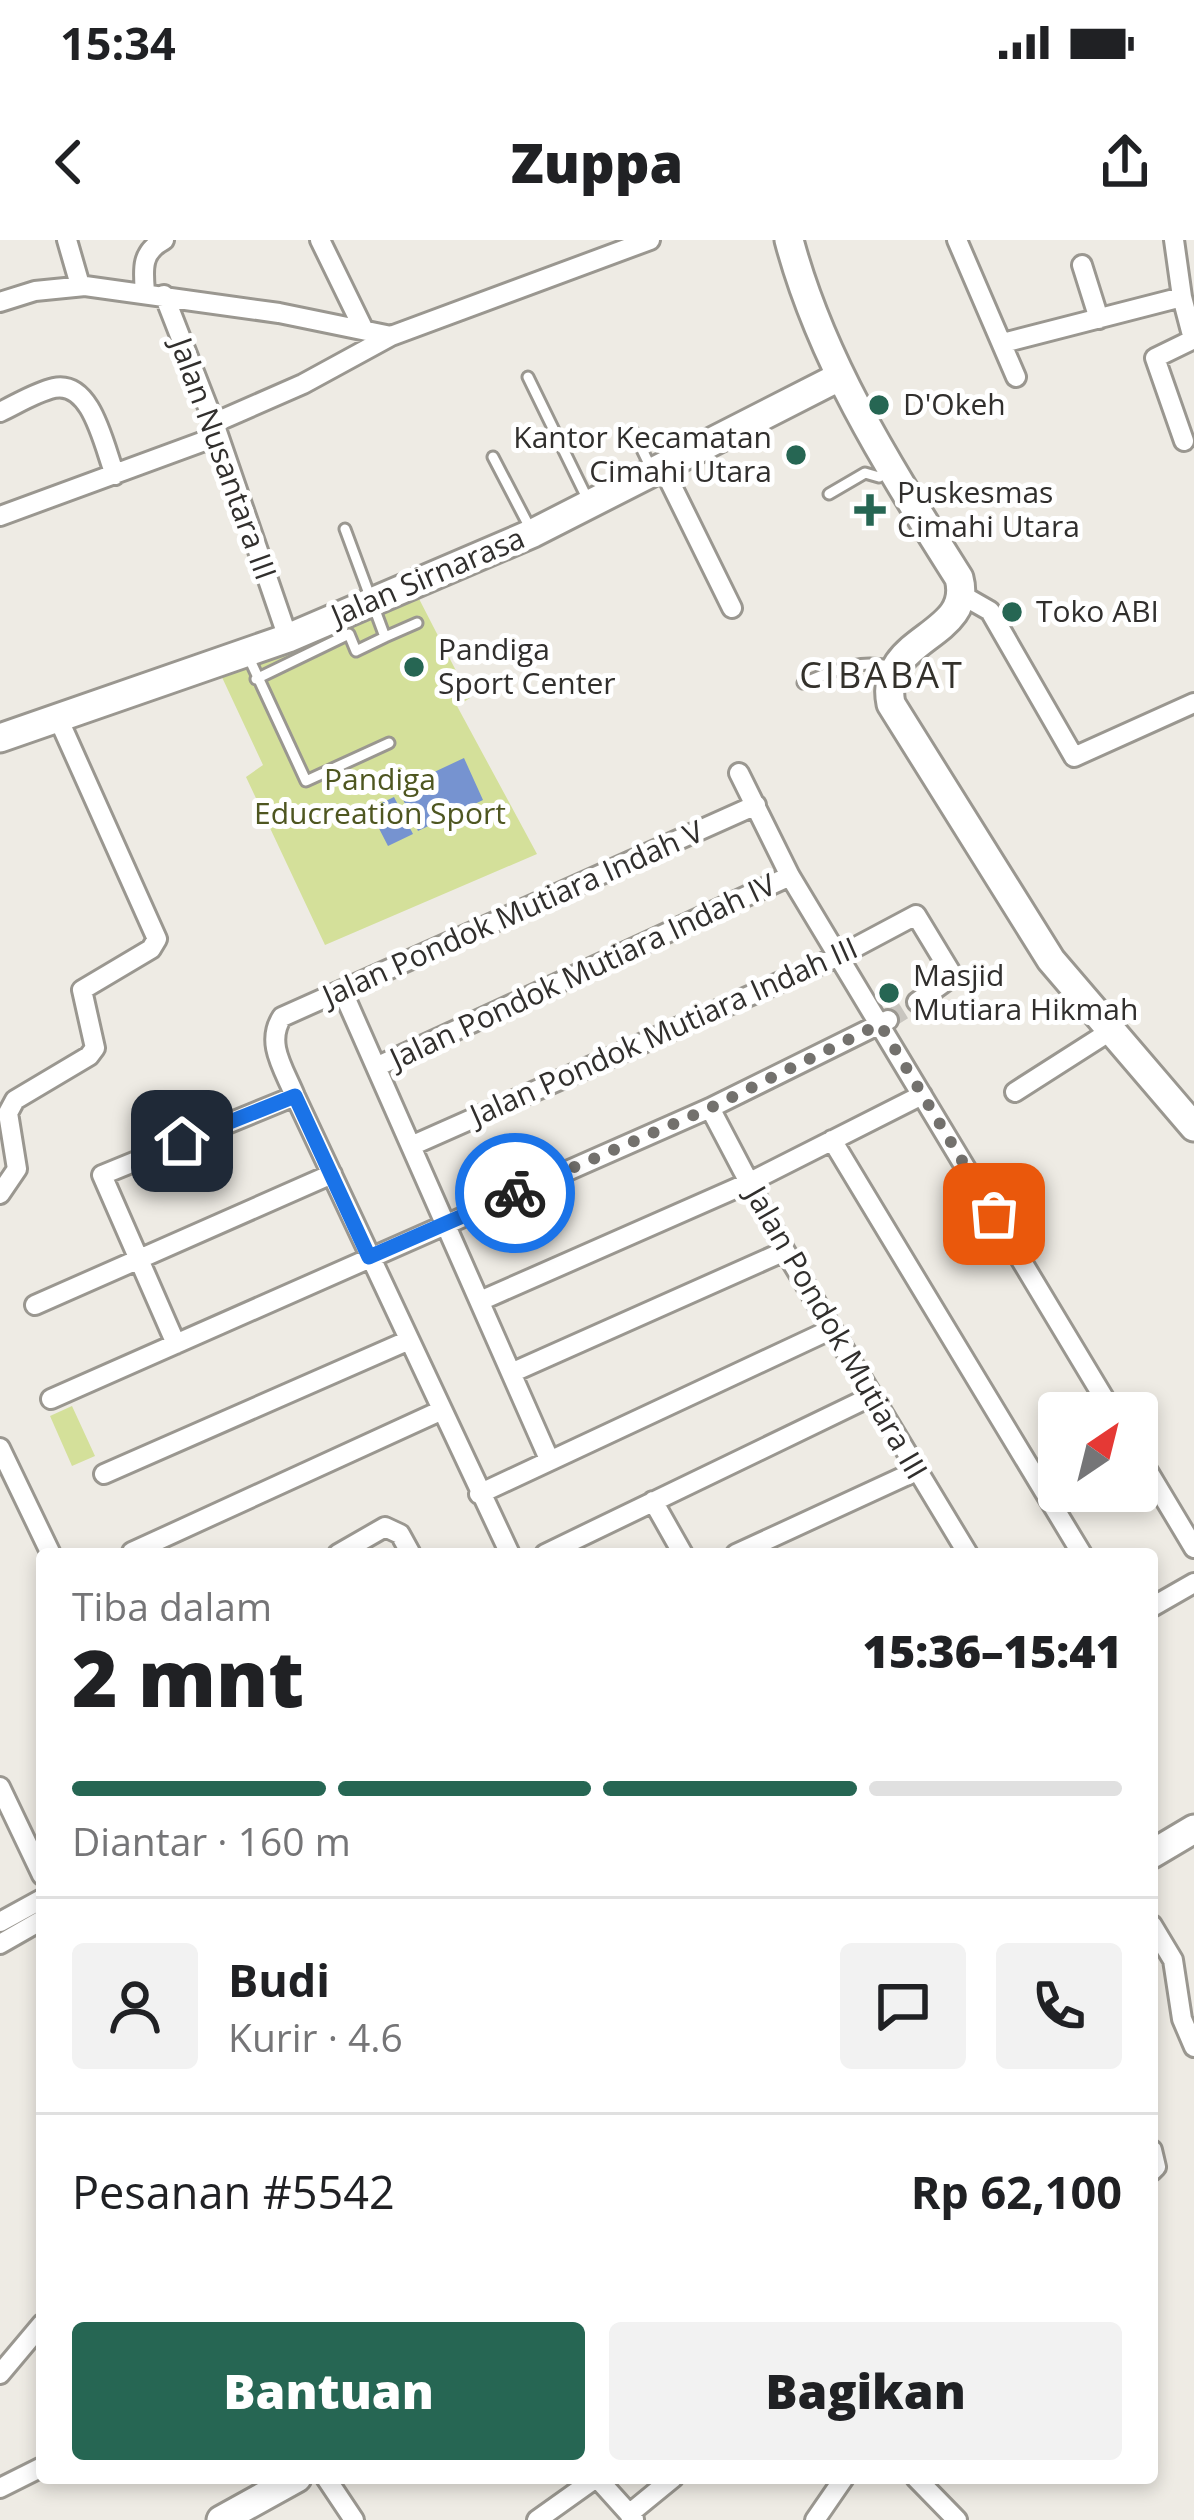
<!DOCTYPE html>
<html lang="id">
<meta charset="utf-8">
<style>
:root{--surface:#fff;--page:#f2f2f2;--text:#202124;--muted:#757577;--line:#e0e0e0;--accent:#266653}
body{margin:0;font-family:"Open Sans",sans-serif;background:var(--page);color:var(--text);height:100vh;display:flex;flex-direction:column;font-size:45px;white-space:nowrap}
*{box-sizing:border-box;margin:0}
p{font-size:39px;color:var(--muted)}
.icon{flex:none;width:66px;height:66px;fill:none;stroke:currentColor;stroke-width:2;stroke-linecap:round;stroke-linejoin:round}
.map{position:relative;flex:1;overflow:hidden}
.side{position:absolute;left:36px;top:1308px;width:1122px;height:936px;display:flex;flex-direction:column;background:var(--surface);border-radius:12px;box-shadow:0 6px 18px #0003}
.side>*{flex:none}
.needle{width:78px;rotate:35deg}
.tools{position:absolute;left:1038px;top:1152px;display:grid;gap:24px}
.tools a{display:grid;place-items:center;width:120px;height:120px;border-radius:12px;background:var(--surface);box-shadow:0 6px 18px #0003;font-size:60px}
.pin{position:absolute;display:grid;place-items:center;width:102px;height:102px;color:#fff;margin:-51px;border-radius:24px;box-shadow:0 6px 18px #0006}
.courier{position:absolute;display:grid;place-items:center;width:120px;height:120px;margin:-60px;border:9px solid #1a73e8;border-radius:50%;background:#fff;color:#222;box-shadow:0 3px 15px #0007}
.headline em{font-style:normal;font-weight:800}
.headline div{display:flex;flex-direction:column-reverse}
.headline{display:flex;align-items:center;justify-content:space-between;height:204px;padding:0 36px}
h1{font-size:78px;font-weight:800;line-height:90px}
.bar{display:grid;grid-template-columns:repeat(4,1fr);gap:18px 12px;align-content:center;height:144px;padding:0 36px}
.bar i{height:15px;border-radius:9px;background:var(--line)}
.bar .on{background:var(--accent)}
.bar p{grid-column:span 4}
.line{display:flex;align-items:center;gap:30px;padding:0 36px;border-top:3px solid var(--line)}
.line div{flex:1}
.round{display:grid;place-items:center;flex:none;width:126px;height:126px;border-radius:12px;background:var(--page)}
.cta{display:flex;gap:24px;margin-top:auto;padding:24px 36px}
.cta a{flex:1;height:138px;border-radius:12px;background:var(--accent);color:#fff;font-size:48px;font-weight:800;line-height:138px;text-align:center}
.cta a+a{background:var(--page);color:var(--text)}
.status{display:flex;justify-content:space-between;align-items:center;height:84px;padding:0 60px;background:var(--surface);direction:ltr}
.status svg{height:33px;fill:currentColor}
header{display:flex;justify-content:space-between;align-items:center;height:156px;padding:0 36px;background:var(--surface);font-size:54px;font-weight:800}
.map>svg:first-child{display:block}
.green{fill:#d4e09a}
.water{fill:#7693d0}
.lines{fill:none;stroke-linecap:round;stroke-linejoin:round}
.street-tunnel{stroke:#c8c5bf;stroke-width:18;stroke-dasharray:18 9;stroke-linecap:butt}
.lane-casing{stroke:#9a9790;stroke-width:15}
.street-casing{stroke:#9a9790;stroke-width:24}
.secondary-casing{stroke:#9a9790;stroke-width:33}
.lane{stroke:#fff;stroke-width:9}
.street{stroke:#fff;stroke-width:18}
.secondary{stroke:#fff;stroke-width:27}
.done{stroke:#73716d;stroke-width:12;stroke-dasharray:0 21.6}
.route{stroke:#1a73e8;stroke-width:15}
.poi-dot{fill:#266653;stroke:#fff;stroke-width:4.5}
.labels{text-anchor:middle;stroke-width:10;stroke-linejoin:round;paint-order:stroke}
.poi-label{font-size:30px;fill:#312f2d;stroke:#fff;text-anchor:start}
.street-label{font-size:30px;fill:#312f2d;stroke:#fff}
.park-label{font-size:30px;fill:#4e5620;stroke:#fff}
.quarter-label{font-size:36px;letter-spacing:3px;fill:#33312b;stroke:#fff}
</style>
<div class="status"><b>15:34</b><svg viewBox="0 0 49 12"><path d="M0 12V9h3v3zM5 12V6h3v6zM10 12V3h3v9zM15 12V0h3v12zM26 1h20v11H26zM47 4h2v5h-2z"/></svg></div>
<header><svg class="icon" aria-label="back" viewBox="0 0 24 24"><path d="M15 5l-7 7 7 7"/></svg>Zuppa<svg class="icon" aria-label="share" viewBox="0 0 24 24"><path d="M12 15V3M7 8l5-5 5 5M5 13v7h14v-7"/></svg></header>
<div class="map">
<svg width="1194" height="2280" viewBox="0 0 1194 2280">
<rect width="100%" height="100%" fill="#eeebe4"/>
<path class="green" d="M 415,351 L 470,458 L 457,466 L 537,614 L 325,705 L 246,537 L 263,525 L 220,433 Z
M 72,1166 L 95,1216 L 72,1226 L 50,1176 Z"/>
<path class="water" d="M 464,518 L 483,560 L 418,591 L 398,549 Z
M 394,557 L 413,594 L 388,606 L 369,569 Z"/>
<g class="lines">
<path class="street-tunnel" d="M 888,780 L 917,762"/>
<defs>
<path id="lane" d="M 528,137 L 587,258
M 633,191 L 650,226
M 493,217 L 530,288
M 829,254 L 865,233 L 879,237 L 888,232
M 345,289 L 385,397 L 417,383
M 249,418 L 306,541 L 389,503
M 256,439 L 349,394 L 356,411 L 385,397
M 803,443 C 836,430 859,418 893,427"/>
<path id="street" d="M 67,0 L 80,45
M 320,0 L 363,88
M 957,0 L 1016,137
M 1174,0 L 1182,57 L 1193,99
M 1082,25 L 1099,79
M 145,52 C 143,29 141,12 164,0
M 164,55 L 214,183 L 288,398
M 0,62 L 35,51 L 85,46 L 279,73 L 391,96 L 650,0
M 1003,103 L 1182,57
M 0,172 C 17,164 36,152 54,148 C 92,140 104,207 115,235
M 214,183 L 303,144 L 391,96
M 1184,201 L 1155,118 L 1194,99
M 662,226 L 732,368
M 0,276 L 218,196
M 962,355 L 990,371 L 1074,517 L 1194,463
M 739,533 L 790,636 L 1113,1173
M 342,750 L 549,1219
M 376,827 L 790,636
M 1015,852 L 1112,790
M 710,868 L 785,1011 L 968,1314
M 832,900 L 1082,1314
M 411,906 L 839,716 L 916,675 L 953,736 L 917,762
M 0,954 L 17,929 L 8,873 L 15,860 L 89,816 L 95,808 L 82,750 L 151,709 L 157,699 L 58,478
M 480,1061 L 748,943 L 922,855
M 35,1065 L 332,934
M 176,1104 L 102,935 L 295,856
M 511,1133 L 785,1011
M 51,1159 L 710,868 L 888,780
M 0,1208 L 51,1314
M 1137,1213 L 1194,1308
M 104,1234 L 407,1101
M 479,1254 L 832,1089
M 653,1261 L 683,1314
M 132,1312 L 440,1171
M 338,1314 L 385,1287 L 400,1294 L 411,1314
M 510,1314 L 295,856 C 284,829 265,803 282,777 L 756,565
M 545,1314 L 870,1157
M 736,1314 L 916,1231
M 1152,1367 L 1194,1343
M 0,1547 L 42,1635
M 0,1682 L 42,1659
M 1152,1685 L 1173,1720 L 1182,1779 L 1194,1807
M 0,1704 L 42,1680
M 1152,1910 L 1156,1927 L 1152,1931
M 0,2134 L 42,2084
M 326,2238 L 354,2280
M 597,2238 L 634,2279
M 916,2238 L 957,2280
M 0,2248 L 42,2227
M 629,2274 L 673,2238
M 537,2280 L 596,2238
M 815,2280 L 844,2238"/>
<path id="secondary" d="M 789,0 C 822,124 891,230 959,338 C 975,398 877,396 891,464 L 1051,720 L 1194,887
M 0,498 L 288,398 L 533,293 L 839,137
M 1152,1614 L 1194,1589
M 221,2280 L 297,2238"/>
</defs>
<use href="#lane" class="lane-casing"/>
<use href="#street" class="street-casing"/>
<use href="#secondary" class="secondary-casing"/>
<use href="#lane" class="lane"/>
<use href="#street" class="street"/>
<use href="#secondary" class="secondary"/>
</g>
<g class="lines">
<path class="done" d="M 515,953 L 710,868 L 880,784 L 994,974"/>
<path class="route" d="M 182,901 L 295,856 L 369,1017 L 515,953"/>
</g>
<g class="poi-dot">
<circle cx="879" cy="165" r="12"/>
<circle cx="796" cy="215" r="12"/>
<path d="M864 252h12v12h12v12h-12v12h-12v-12h-12v-12h12z"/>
<circle cx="1012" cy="372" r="12"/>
<circle cx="414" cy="427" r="12"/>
<circle cx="889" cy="753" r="12"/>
</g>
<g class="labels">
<g class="poi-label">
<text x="903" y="175">D'Okeh</text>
<text x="772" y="208" text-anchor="end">Kantor Kecamatan<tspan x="772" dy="34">Cimahi Utara</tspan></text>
<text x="897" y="263">Puskesmas<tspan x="897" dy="34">Cimahi Utara</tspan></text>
<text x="1036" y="382">Toko ABI</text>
<text x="438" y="420">Pandiga<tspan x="438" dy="34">Sport Center</tspan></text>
<text x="913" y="746">Masjid<tspan x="913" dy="34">Mutiara Hikmah</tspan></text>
</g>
<g class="street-label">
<text transform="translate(223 219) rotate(70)" y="10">Jalan Nusantara III</text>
<text transform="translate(428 337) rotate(-23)" y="10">Jalan Sirnarasa</text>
<text transform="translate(513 674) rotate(-24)" y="10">Jalan Pondok Mutiara Indah V</text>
<text transform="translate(583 732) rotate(-25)" y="10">Jalan Pondok Mutiara Indah IV</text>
<text transform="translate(664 792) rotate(-24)" y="10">Jalan Pondok Mutiara Indah III</text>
<text transform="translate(836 1093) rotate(60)" y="10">Jalan Pondok Mutiara III</text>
</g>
<g class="park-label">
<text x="380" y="550">Pandiga<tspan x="380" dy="34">Educreation Sport</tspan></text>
</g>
<g class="quarter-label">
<text x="882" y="448">CIBABAT</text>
</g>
</g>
</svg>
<div class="tools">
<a><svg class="needle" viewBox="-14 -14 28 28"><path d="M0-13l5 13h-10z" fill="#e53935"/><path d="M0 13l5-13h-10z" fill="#757577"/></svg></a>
</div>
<div class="pin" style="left:994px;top:974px;background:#ea580c"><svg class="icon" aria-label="bag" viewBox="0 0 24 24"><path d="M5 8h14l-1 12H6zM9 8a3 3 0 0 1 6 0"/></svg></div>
<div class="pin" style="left:182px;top:901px;background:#1f2937"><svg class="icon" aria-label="home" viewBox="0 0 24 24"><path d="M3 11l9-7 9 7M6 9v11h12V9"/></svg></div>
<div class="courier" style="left:515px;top:953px"><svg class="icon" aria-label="bike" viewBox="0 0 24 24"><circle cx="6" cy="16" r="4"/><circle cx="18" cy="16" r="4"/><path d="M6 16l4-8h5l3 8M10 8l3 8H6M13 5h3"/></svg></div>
<section class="side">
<div class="headline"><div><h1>2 mnt</h1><p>Tiba dalam</p></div><em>15:36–15:41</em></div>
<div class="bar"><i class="on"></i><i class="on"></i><i class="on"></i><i></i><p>Diantar · 160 m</p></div>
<div class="line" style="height:216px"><a class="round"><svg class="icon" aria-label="person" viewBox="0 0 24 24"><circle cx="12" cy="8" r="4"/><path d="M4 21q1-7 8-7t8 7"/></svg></a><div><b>Budi</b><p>Kurir · 4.6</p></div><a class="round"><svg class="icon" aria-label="chat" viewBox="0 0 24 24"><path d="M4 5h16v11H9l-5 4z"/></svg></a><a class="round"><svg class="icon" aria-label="phone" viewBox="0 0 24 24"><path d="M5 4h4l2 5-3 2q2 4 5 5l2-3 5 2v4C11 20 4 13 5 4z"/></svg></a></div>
<div class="line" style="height:156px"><div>Pesanan #5542</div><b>Rp 62,100</b></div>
<div class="cta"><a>Bantuan</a><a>Bagikan</a></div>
</section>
</div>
